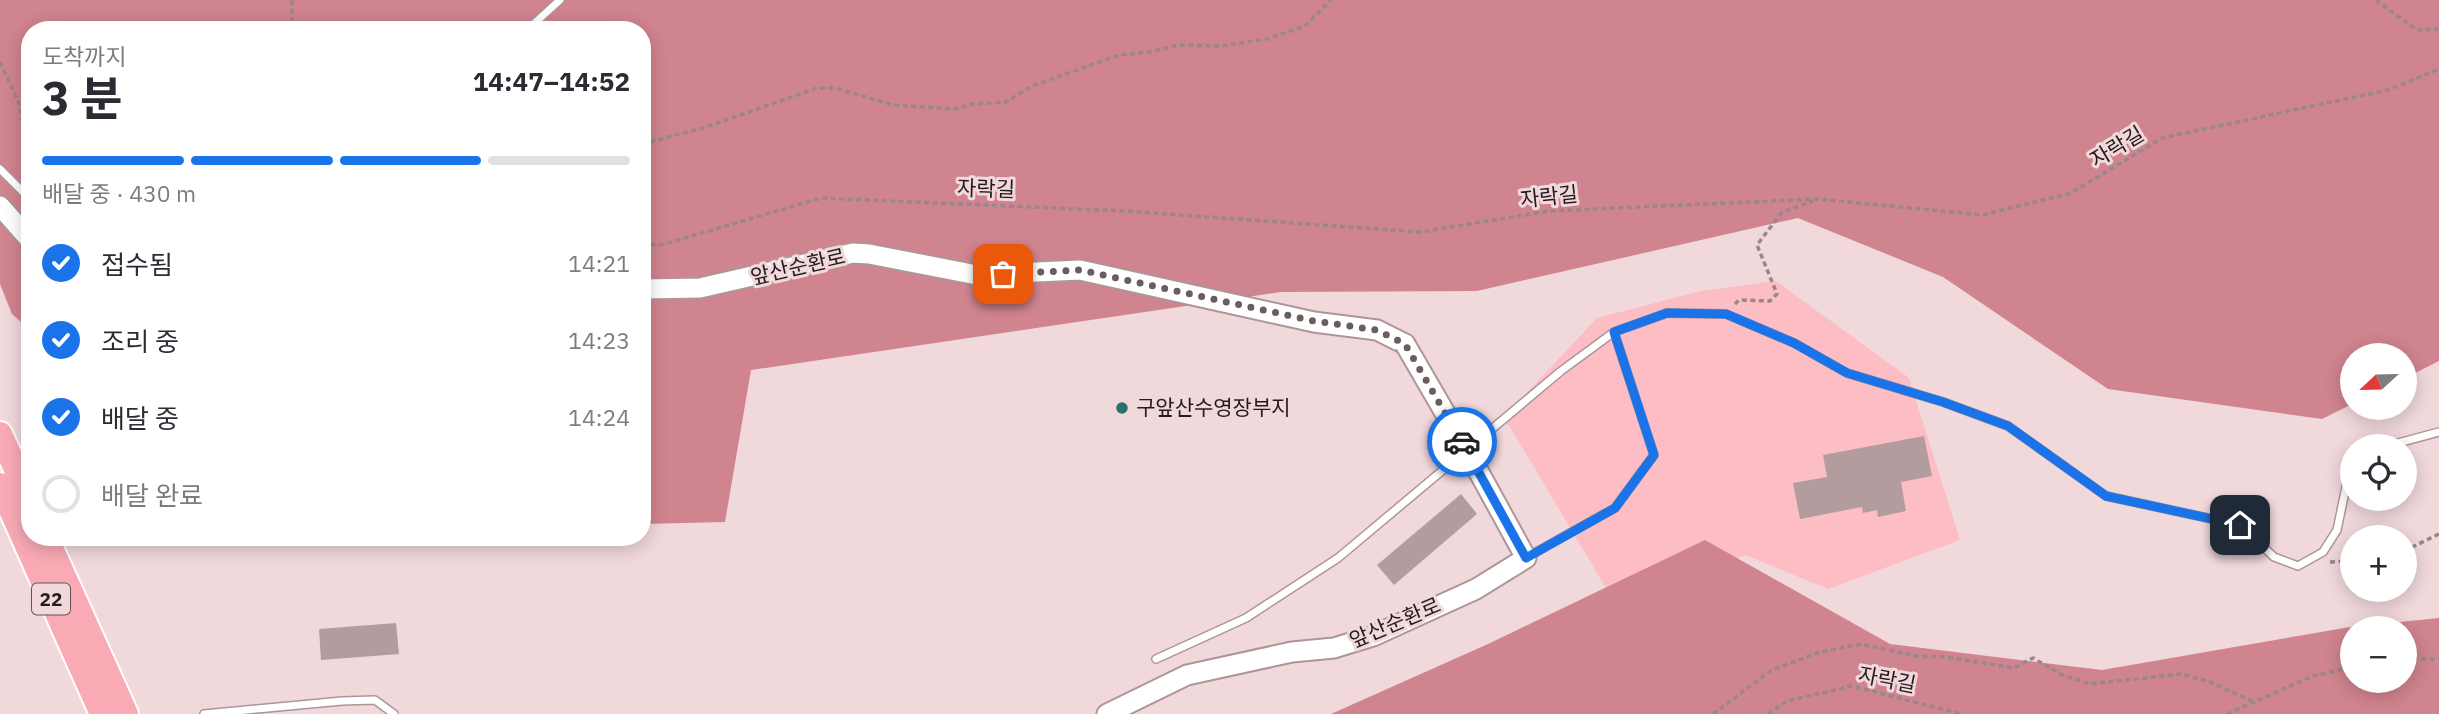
<!DOCTYPE html>
<html lang="ko">
<meta charset="utf-8">
<style>
:root{--surface:#fff;--page:#f2f2f3;--text:#2b2b33;--muted:#7c7c81;--line:#e1e1e2;--accent:#1a73e8}
body{margin:0;font-family:"IBM Plex Sans","Noto Sans KR",sans-serif;background:var(--page);color:var(--text);height:100vh;display:flex;flex-direction:column;font-size:26px;white-space:nowrap}
*{box-sizing:border-box;margin:0}
p{font-size:23px;color:var(--muted)}
.icon{flex:none;width:38px;height:38px;fill:none;stroke:currentColor;stroke-width:2;stroke-linecap:round;stroke-linejoin:round}
.map{position:relative;flex:1;overflow:hidden}
.drawer{position:absolute;left:21px;top:21px;width:630px;height:525px;display:flex;flex-direction:column;background:var(--surface);border-radius:28px;box-shadow:0 4px 18px #0003}
.drawer>*{flex:none}
.needle{width:46px;rotate:248deg}
.buttons{position:absolute;left:2340px;top:343px;display:grid;gap:14px}
.buttons a{display:grid;place-items:center;width:77px;height:77px;border-radius:50%;background:var(--surface);box-shadow:0 4px 18px #0003;font-size:35px}
.pin{position:absolute;display:grid;place-items:center;width:60px;height:60px;color:#fff;margin:-30px;border-radius:14px;box-shadow:0 4px 10px #0006}
.courier{position:absolute;display:grid;place-items:center;width:70px;height:70px;margin:-35px;border:5px solid #1a73e8;border-radius:50%;background:#fff;color:#222;box-shadow:0 2px 9px #0007}
.overview em{font-style:normal;font-weight:700}
.overview div{display:flex;flex-direction:column-reverse}
.overview{display:flex;align-items:center;justify-content:space-between;height:119px;padding:0 21px}
h1{font-size:46px;font-weight:700;line-height:52px}
.bar{display:grid;grid-template-columns:repeat(4,1fr);gap:10px 7px;align-content:center;height:84px;padding:0 21px}
.bar i{height:9px;border-radius:5px;background:var(--line)}
.bar .active{background:var(--accent)}
.bar p{grid-column:span 4}
ol{padding:0 21px;list-style:none}
li{display:flex;align-items:center;gap:21px;height:77px}
li p{margin-inline-start:auto}
li .icon{padding:7px;border-radius:50%;background:var(--accent);color:#fff;stroke-width:4}
li:last-child{color:var(--muted)}
li i{width:38px;height:38px;border:4px solid var(--line);border-radius:50%}
.map>svg:first-child{display:block}
.green{fill:#fcbdc5}
.forest{fill:#d0848f;fill-rule:evenodd}
.building{fill:#b39c9e}
.lines{fill:none;stroke-linecap:round;stroke-linejoin:round}
.lane-casing{stroke:#ad9598;stroke-width:10}
.secondary-casing{stroke:#ad9598;stroke-width:23}
.highway-casing{stroke:#fff;stroke-width:28}
.path{stroke:#998789;stroke-width:3.5;stroke-dasharray:5 3.5;stroke-linecap:butt}
.lane{stroke:#fff;stroke-width:7}
.secondary{stroke:#fff;stroke-width:19}
.highway{stroke:#f9aab5;stroke-width:24}
.secondary-bridge-casing{stroke:#ad9598;stroke-width:23;stroke-linecap:butt}
.secondary-bridge{stroke:#fff;stroke-width:19}
.done{stroke:#6b5d5f;stroke-width:7;stroke-dasharray:0 12.6}
.route{stroke:#1a73e8;stroke-width:9}
.poi-dot{fill:#27716d;stroke:#f1d8db;stroke-width:2.5}
.labels{text-anchor:middle;stroke-width:6;stroke-linejoin:round;paint-order:stroke}
.shield{fill:#f1d8db;stroke:#615455;stroke-width:2}
.shield-label{font-size:19px;font-weight:bold;fill:#231b1c}
.street-label{font-size:21px;fill:#231b1c;stroke:#f1d8db}
.poi-label{font-size:21px;fill:#231b1c;stroke:#f1d8db;text-anchor:start}
</style>
<div class="map">
<svg width="2439" height="714" viewBox="0 0 2439 714">
<rect width="100%" height="100%" fill="#f1d8db"/>
<path class="green" d="M 1776,281 L 1909,378 L 1960,540 L 1828,589 L 1745,555 L 1618,608 L 1504,417 L 1597,318 L 1701,291 Z"/>
<path class="forest" d="M 0,0 L 2439,0 L 2439,361 L 2405,378 L 2404,355 L 2352,355 L 2352,404 L 2322,419 L 2108,389 L 1943,277 L 1798,218 L 1477,291 L 1281,292 L 751,370 L 725,522 L 642,524 L 642,30 L 30,30 L 30,330 L 12,314 L 0,284 Z
M 1705,540 L 1890,644 L 2102,670 L 2350,627 L 2439,618 L 2439,714 L 1331,714 L 1488,644 ZM 2352,628 L 2404,628 L 2404,681 L 2352,681 Z"/>
<path class="building" d="M 1924,436 L 1932,476 L 1901,482 L 1906,511 L 1878,517 L 1877,510 L 1863,513 L 1862,507 L 1800,519 L 1793,483 L 1827,477 L 1823,455 Z
M 1461,494 L 1477,514 L 1394,585 L 1377,565 Z
M 396,623 L 399,654 L 321,660 L 319,629 Z"/>
<g class="lines">
<defs>
<path id="lane" d="M 527,30 L 560,0
M 0,169 L 30,199
M 2387,446 L 2439,432
M 1527,557 L 1615,508 L 1654,455 L 1614,332 L 1667,313 L 1726,314 L 1794,343 L 1847,373 L 1943,402 L 2008,426 L 2106,496 L 2240,525 L 2274,557 L 2298,566 L 2323,552 L 2337,530 L 2352,458
M 1156,659 L 1246,618 L 1338,558 L 1561,371 L 1614,332
M 204,714 L 342,701 L 375,700 L 394,714"/>
<path id="secondary" d="M 0,206 L 30,240
M 642,289 L 700,288 L 853,253 L 869,254 L 977,275 L 1080,270 L 1314,322 L 1377,330 L 1405,344
M 1107,714 L 1187,675 L 1292,652 L 1334,648 L 1373,636 L 1476,589 L 1526,558 L 1470,456"/>
<path id="highway" d="M 0,434 L 30,500
M 0,485 L 102,714
M 46,537 L 126,714"/>
</defs>
<use href="#lane" class="lane-casing"/>
<use href="#secondary" class="secondary-casing"/>
<use href="#highway" class="highway-casing"/>
<path class="path" d="M 292,0 L 292,18 L 296,30
M 2376,0 L 2417,30 L 2439,29
M 0,62 L 18,101 L 26,135 L 30,138
M 642,144 L 703,128 L 817,88 L 835,88 L 893,105 L 954,109 L 973,104 L 1006,102 L 1032,86 L 1119,55 L 1149,52 L 1179,45 L 1220,46 L 1267,39 L 1305,26 L 1331,0
M 642,244 L 661,245 L 821,198 L 1125,211 L 1420,232 L 1548,211 L 1818,199 L 1982,215 L 2071,193 L 2162,138 L 2388,90 L 2439,69
M 1735,304 L 1739,300 L 1770,301 L 1777,294 L 1757,245 L 1782,212 L 1813,201
M 2404,551 L 2439,534
M 2330,562 L 2352,561
M 2404,659 L 2439,659
M 1713,714 L 1770,671 L 1817,653 L 1861,644 L 1916,656 L 1946,657 L 2014,668 L 2033,658 L 2060,674 L 2089,684 L 2181,674 L 2210,682 L 2254,702
M 1768,714 L 1787,701 L 1852,686 L 1961,714
M 2227,714 L 2313,676 L 2352,667"/>
<use href="#lane" class="lane"/>
<use href="#secondary" class="secondary"/>
<use href="#highway" class="highway"/>
<defs>
<path id="secondary-bridge" d="M 1405,344 L 1470,456"/>
</defs>
<use href="#secondary-bridge" class="secondary-bridge-casing"/>
<use href="#secondary-bridge" class="secondary-bridge"/>
</g>
<g class="lines">
<path class="done" d="M 1003,274 L 1080,270 L 1314,321 L 1377,330 L 1405,344 L 1462,442"/>
<path class="route" d="M 1462,442 L 1526,558 L 1615,508 L 1654,455 L 1614,332 L 1667,313 L 1726,314 L 1794,343 L 1847,373 L 1943,402 L 2008,426 L 2106,496 L 2240,525"/>
</g>
<circle class="poi-dot" cx="1122" cy="408" r="7"/>
<g class="labels">
<rect class="shield" x="32" y="583.5" width="38" height="31" rx="5"/>
<g class="shield-label">
<text x="51" y="606">22</text>
</g>
<g class="street-label">
<text transform="translate(2117 147) rotate(-31)" y="7">자락길</text>
<text transform="translate(986 189) rotate(2)" y="7">자락길</text>
<text transform="translate(1549 197) rotate(-6)" y="7">자락길</text>
<text transform="translate(798 267) rotate(-13)" y="7">앞산순환로</text>
<text transform="translate(1395 623) rotate(-23)" y="7">앞산순환로</text>
<text transform="translate(1887 680) rotate(11)" y="7">자락길</text>
</g>
<g class="poi-label">
<text x="1136" y="415">구앞산수영장부지</text>
</g>
</g>
</svg>
<div class="buttons">
<a><svg class="needle" viewBox="-14 -14 28 28"><path d="M0-13l5 13h-10z" fill="#e53935"/><path d="M0 13l5-13h-10z" fill="#7c7c81"/></svg></a>
<a><svg class="icon" aria-label="locate" viewBox="0 0 24 24"><circle cx="12" cy="12" r="6"/><path d="M12 2v4M12 18v4M2 12h4M18 12h4"/></svg></a>
<a>+</a>
<a>−</a>
</div>
<div class="pin" style="left:1003px;top:274px;background:#ea580c"><svg class="icon" aria-label="bag" viewBox="0 0 24 24"><path d="M5 8h14l-1 12H6zM9 8a3 3 0 0 1 6 0"/></svg></div>
<div class="pin" style="left:2240px;top:525px;background:#1f2937"><svg class="icon" aria-label="home" viewBox="0 0 24 24"><path d="M3 11l9-7 9 7M6 9v11h12V9"/></svg></div>
<div class="courier" style="left:1462px;top:442px"><svg class="icon" aria-label="car" viewBox="0 0 24 24"><path d="M5 17H2v-5l4-1 3-4h7l3 4 3 1v5h-3M9 17h6M6 11h13"/><circle cx="7" cy="17" r="2"/><circle cx="17" cy="17" r="2"/></svg></div>
<section class="drawer">
<div class="overview"><div><h1>3 분</h1><p>도착까지</p></div><em>14:47–14:52</em></div>
<div class="bar"><i class="active"></i><i class="active"></i><i class="active"></i><i></i><p>배달 중 · 430 m</p></div>
<ol>
<li><svg class="icon" aria-label="check" viewBox="0 0 24 24"><path d="M5 12l5 5 9-10"/></svg>접수됨<p>14:21</p></li>
<li><svg class="icon" aria-label="check" viewBox="0 0 24 24"><path d="M5 12l5 5 9-10"/></svg>조리 중<p>14:23</p></li>
<li><svg class="icon" aria-label="check" viewBox="0 0 24 24"><path d="M5 12l5 5 9-10"/></svg>배달 중<p>14:24</p></li>
<li><i></i>배달 완료</li>
</ol>
</section>
</div>
